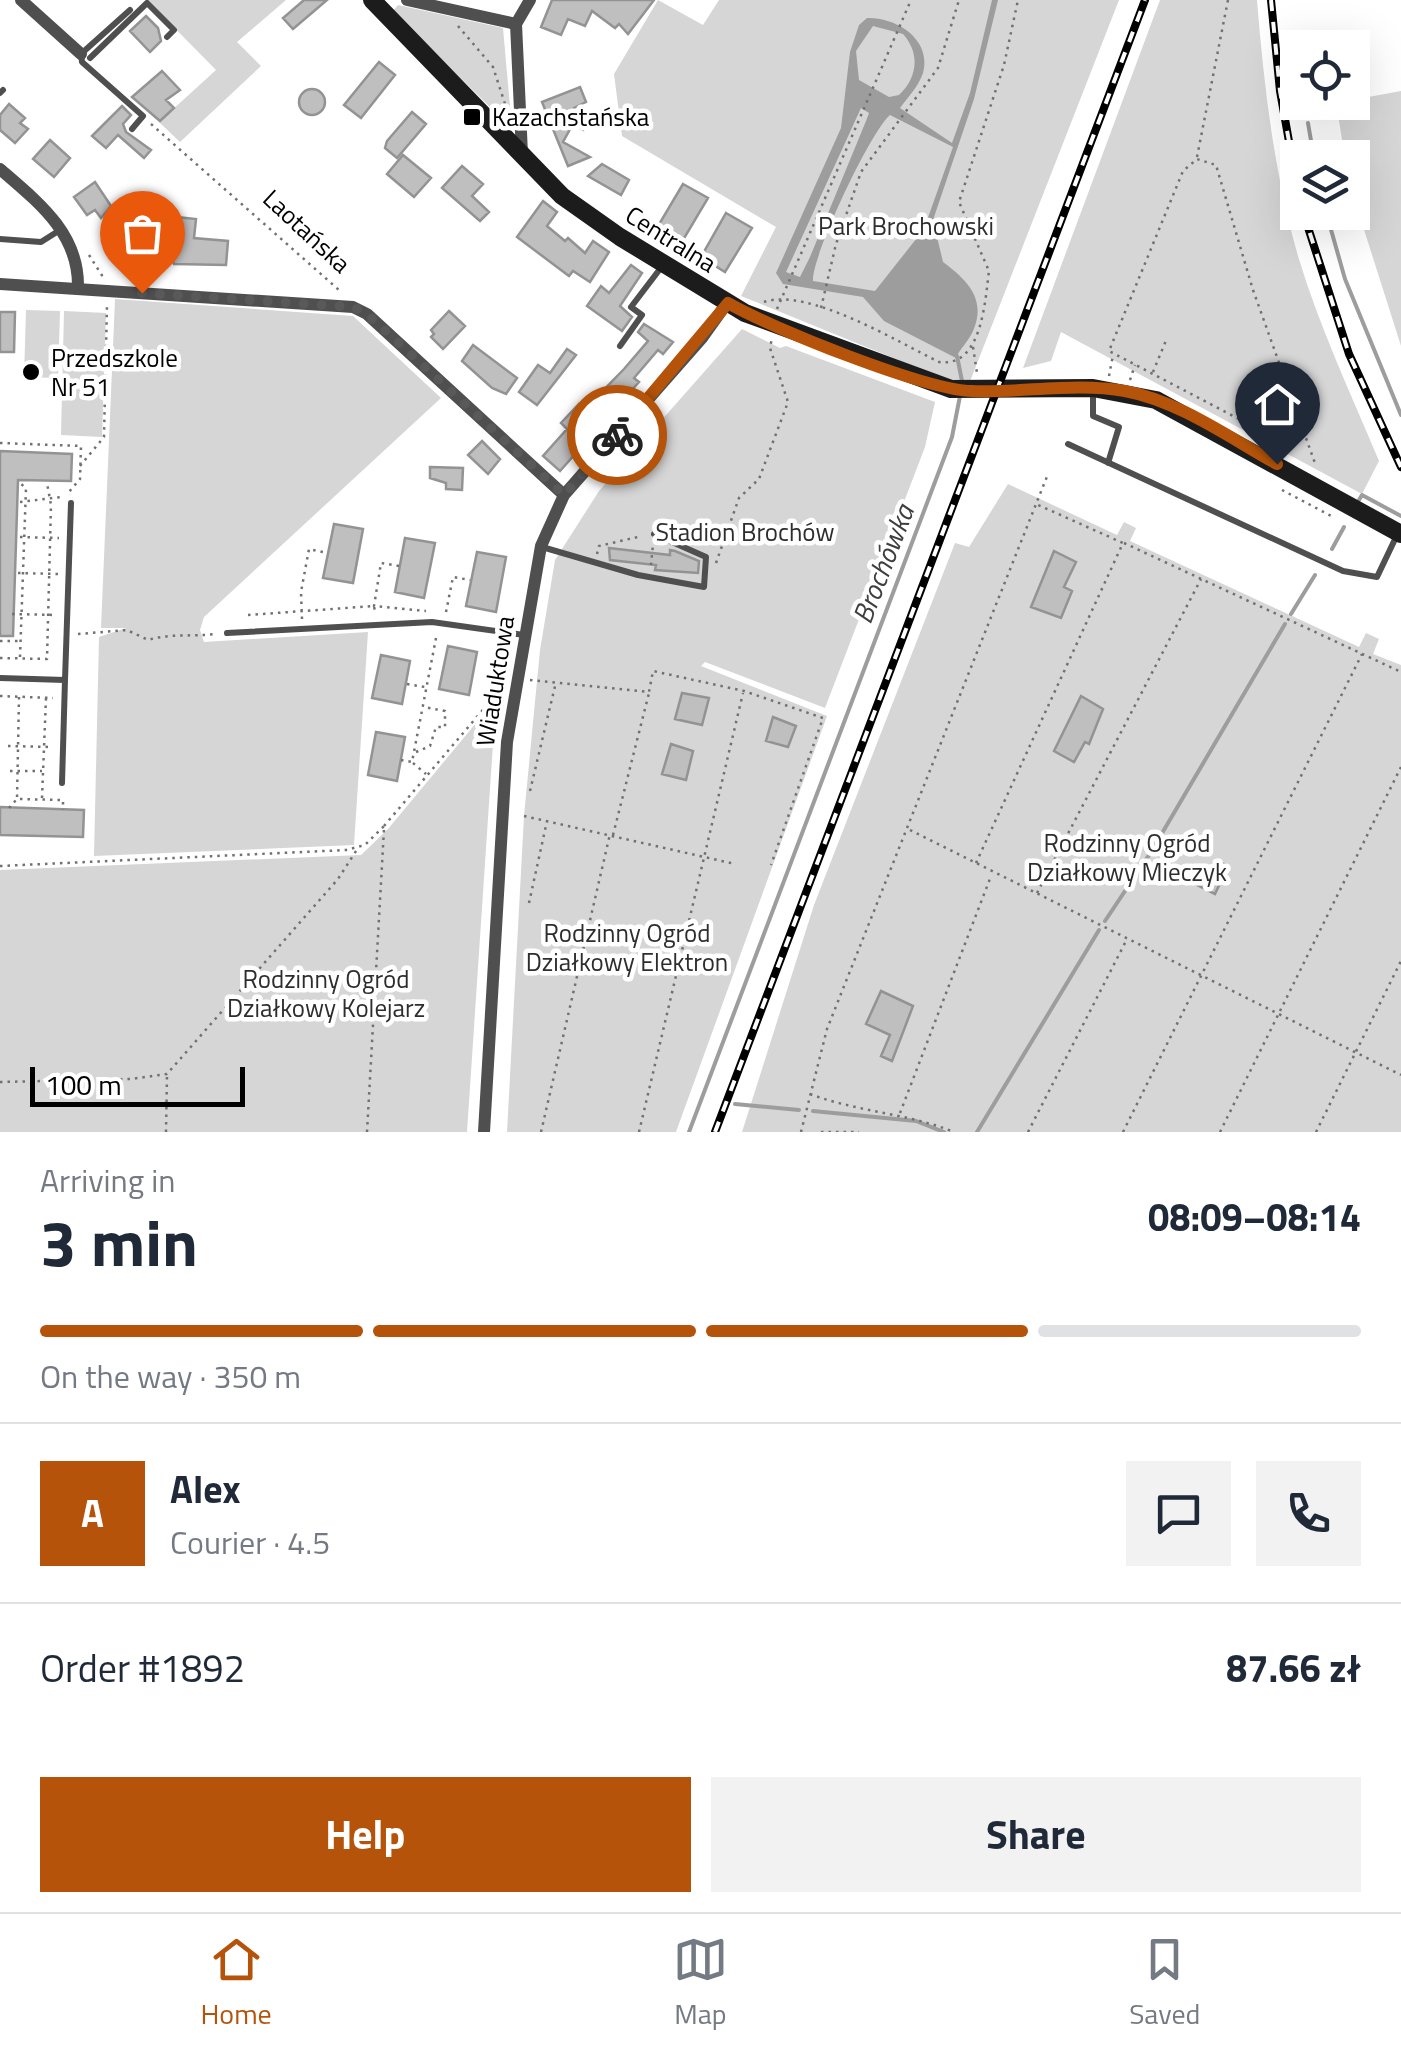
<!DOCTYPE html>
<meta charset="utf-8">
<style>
:root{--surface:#fff;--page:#f2f2f3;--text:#1f2937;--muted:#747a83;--line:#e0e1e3;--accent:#b45309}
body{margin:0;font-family:"Titillium Web",sans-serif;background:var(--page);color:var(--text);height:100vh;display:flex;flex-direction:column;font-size:38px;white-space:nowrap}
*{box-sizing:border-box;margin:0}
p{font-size:32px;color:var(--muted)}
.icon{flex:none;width:55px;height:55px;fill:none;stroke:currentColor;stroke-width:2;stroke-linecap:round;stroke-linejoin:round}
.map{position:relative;height:1132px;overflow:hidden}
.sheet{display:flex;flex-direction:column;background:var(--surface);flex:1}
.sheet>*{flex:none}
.controls{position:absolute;left:1280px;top:30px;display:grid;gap:20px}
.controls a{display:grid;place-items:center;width:90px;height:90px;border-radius:0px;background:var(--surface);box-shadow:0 10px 40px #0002;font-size:50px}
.scale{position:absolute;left:30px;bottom:25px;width:215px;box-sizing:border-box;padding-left:10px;border:5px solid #000;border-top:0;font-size:28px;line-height:35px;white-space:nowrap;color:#000;-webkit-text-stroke:8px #fff;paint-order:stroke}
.pin{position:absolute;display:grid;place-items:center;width:85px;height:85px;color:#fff;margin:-102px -42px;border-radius:50% 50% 50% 0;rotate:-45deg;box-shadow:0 0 10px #0007}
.pin .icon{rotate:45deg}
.courier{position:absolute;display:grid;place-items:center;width:100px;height:100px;margin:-50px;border:8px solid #b45309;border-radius:50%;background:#fff;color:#222;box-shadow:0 2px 12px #0007}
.overview em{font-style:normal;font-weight:700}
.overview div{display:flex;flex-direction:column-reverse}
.overview{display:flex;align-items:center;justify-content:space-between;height:170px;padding:0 40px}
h1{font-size:65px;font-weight:700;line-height:75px}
.bar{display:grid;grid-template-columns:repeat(4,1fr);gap:15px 10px;align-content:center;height:120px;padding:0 40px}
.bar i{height:12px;border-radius:8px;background:var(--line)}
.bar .current{background:var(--accent)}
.bar p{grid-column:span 4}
.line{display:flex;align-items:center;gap:25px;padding:0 40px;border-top:2px solid var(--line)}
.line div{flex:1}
.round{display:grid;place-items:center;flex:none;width:105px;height:105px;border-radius:0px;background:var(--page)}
.cta{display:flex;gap:20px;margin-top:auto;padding:20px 40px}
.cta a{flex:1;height:115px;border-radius:0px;background:var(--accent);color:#fff;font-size:40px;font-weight:700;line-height:115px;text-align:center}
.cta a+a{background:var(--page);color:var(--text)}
.menu{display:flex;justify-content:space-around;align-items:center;height:140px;border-top:2px solid var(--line);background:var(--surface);font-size:28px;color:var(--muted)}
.menu a{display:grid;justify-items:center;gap:5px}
.menu .current{color:var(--accent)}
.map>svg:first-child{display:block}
.green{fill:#d6d6d6}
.water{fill:#9d9d9d;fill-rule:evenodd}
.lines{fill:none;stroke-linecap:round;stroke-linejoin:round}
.stream{stroke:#9d9d9d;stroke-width:4}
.building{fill:#bfbfbf;stroke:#939393;stroke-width:2.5}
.path{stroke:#717171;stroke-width:2.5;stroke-dasharray:2.5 5;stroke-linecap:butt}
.lane{stroke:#4f4f4f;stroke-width:6}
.street{stroke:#4f4f4f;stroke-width:12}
.secondary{stroke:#1c1c1c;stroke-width:18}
.rail-casing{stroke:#000;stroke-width:8}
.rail{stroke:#fff;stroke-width:4;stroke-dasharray:11;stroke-linecap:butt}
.done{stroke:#595959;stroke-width:10;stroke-dasharray:0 18}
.route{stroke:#b45309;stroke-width:12}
.poi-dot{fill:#000;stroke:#fff;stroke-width:4}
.labels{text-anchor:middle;stroke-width:9;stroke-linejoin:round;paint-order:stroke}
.poi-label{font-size:25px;fill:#000;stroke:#fff;text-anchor:start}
.park-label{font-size:25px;fill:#2d2d2d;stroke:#fff}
.street-label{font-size:25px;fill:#000;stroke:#fff}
.water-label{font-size:28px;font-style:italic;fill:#3e3e3e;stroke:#fff}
</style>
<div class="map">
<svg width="1401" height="1132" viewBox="0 0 1401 1132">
<rect width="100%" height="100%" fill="#fff"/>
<path class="green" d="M 147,0 L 286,0 L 237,42 L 261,66 L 180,142 L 159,122 L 216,70 Z
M 658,0 L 703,25 L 719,0 L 1119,0 L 969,384 L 957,384 L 741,296 L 776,227 L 622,136 L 614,74 Z
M 1160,0 L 1257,0 C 1264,87 1274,172 1298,256 C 1319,326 1351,394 1379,461 L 1362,494 L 1061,332 L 1051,361 L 1023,368 Z
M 398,5 L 503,28 L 512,129 L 393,11 Z
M 1401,91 L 1401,346 L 1353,195 L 1352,158 L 1345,157 L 1336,103 Z
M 115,299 L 353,316 L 441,398 L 204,617 L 200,630 L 204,642 L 368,632 L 354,845 L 94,856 L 99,637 L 126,628 L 101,628 Z
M 26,310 L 60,311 L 58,378 L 24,377 Z
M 64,311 L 106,313 L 102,437 L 61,435 Z
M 742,329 L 780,348 L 786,346 L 935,402 L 925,447 L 825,708 L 705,662 L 701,666 L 827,716 L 676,1132 L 507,1132 L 524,816 L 540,650 L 555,560 L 599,491 Z
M 1008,484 L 1117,535 L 1124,522 L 1136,528 L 1130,541 L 1359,647 L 1366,633 L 1379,639 L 1373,654 L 1401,665 L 1401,1132 L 742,1132 L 814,905 L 955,543 L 969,547 Z
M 496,699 L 467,1132 L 0,1132 L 0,870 L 361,855 L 388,829 Z"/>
<path class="water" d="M 992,0 L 998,0 L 974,99 L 933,220 L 943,262 C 967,280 987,299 973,331 C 968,342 959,350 956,358 L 884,321 L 863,297 L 783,284 L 776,273 L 841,128 L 850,52 L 859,25 L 867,18 C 896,17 932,39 923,73 C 919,86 907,98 900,108 L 952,143 L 970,93 ZM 873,26 L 903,34 C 920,53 918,77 899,95 L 889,97 L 859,80 L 856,51 ZM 861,108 L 869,113 L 866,121 L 810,257 L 800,277 L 786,272 ZM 890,115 L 953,147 L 924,229 L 875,291 L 813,281 C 811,258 870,132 890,115 Z"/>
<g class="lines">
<path class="stream" d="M 1308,123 L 1314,158
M 1326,212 L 1345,279 L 1401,415
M 957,356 L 962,381
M 1359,500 L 1362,495 L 1401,516
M 1332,549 L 1344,527
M 1291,614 L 1315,575
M 1105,921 L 1151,852 L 1285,624
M 735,1104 L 799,1110
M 813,1111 L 916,1121 L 944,1132
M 689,1132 L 952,437 L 960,396
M 977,1132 L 1099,930"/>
</g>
<path class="building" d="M 304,0 L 327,0 L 293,29 L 283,18 Z
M 552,0 L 654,0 L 628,34 L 619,24 L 615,28 L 592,11 L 585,26 L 568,19 L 561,35 L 541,27 Z
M 146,16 L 158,28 L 161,41 L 150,52 L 130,31 Z
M 379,62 L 395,75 L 361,118 L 344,105 Z
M 162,71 L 180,90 L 166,100 L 174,108 L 160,121 L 132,97 Z
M 580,87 L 586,102 L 574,108 L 582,129 L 573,124 L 563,142 L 590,157 L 568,166 L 542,102 Z
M299 102a13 13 0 1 1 26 0a13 13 0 1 1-26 0Z
M 9,104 L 25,118 L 20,123 L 28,129 L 15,143 L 0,130 L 0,115 Z
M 122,106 L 131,115 L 123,124 L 126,132 L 151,150 L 144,158 L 118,135 L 106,148 L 92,136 Z
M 412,112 L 426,124 L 397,158 L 385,148 L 387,141 Z
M 50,140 L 70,158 L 54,177 L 33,159 Z
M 403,155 L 431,178 L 414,197 L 387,174 Z
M 602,164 L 629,180 L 621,195 L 588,176 Z
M 462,166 L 483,184 L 472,196 L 489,212 L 480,221 L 442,188 Z
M 95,182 L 111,206 L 101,218 L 95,210 L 87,215 L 74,197 Z
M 683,184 L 708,198 L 683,240 L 658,226 Z
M 543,201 L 557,212 L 547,226 L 565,241 L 568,238 L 585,253 L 593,241 L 609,252 L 590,282 L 573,271 L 569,276 L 517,237 Z
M 726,213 L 752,228 L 725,272 L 701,257 Z
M 177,217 L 196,219 L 194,238 L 228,241 L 226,265 L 174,264 L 168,245 L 174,246 Z
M 631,265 L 642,273 L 620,306 L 632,317 L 622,331 L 587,306 L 601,286 L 609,293 Z
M 449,311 L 465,326 L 443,349 L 431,337 L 434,334 L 431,330 Z
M 0,312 L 15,312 L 14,352 L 0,352 Z
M 644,324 L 673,342 L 663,354 L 658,350 L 634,378 L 639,382 L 560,471 L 543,456 L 567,429 L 561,423 L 579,404 L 585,409 L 624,369 L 648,341 L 638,332 Z
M 473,345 L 517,378 L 506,394 L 492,388 L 462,361 Z
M 567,349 L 576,355 L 537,405 L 519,392 L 538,365 L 550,373 Z
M 482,441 L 500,459 L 488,474 L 468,455 Z
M 0,451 L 72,454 L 71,481 L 18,480 L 13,636 L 0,636 Z
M 430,467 L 463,468 L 462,490 L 446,489 L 446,483 L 430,478 Z
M 334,524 L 363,529 L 353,583 L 323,578 Z
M 405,538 L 435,543 L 424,598 L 395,592 Z
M 609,548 L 670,555 L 670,550 L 675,551 L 699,561 L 698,573 L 655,570 L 656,565 L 610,560 Z
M 1054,551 L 1076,562 L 1064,587 L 1072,591 L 1061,618 L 1031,607 Z
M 477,552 L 506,557 L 496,612 L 466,606 Z
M 448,646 L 477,652 L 469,695 L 439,689 Z
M 381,655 L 410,661 L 402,704 L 372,698 Z
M 682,693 L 709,698 L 702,725 L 675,719 Z
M 1081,696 L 1103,709 L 1089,744 L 1085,742 L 1074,762 L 1054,751 Z
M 773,717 L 796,726 L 788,747 L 766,741 Z
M 376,732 L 405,737 L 397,781 L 368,775 Z
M 671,744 L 693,751 L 686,780 L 662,774 Z
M 0,807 L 84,810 L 83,837 L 0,835 Z
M 1216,860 L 1228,866 L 1215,894 L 1187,880 L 1193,865 L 1206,872 Z
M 881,991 L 913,1006 L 892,1061 L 881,1056 L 890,1035 L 866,1024 Z"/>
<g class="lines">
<path class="path" d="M 458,26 L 493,67 L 506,107
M 151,124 L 339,290
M 1197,157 L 1228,0
M 89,255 L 103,277
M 764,302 C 808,287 898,342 939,362 C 982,368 985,301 989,271 L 959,202 L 1004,65 L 1018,0
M 821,308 L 836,244 L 861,172 L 938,68 L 959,0
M 777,309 L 911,0
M 973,347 L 977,373
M 1153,372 L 1167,338
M 1109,376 L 1113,355
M 1130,380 L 1135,365
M 1239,419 L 1109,351 L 1183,171 L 1197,159 L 1216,165 L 1253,290 L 1316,466
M 0,443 L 81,446 L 80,479 L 68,493
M 80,466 L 104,437 L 107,305
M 1282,490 L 1335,518
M 20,502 L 61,497
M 20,537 L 59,538
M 1124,543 L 1401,672
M 597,554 L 599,546 L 642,536
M 716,563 L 739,498 L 759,479 L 788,402 L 770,348 L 772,338
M 651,565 L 653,544
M 399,566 L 381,563 L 374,606 L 426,611
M 18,573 L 58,574
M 446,612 L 453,577 L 470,580
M 12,614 L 57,615
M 248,615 L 374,606 L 375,612
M 302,619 L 301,592 L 309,549 L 327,553
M 78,634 L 127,630 L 148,640 C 171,633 191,637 215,634
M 0,641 L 20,641
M 20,657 L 26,488 L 21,484
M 0,658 L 47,659 L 51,505 L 47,483
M 530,680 L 649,692 L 653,671 L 744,691 L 823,718 L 771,865
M 407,684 L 425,687
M 0,696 L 53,698
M 19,697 L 17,799 L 63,800 L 63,810
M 8,746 L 52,747
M 416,752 L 430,746 L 436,727 L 445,727 L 445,711 L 424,707
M 401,760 L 412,762 L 437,633
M 413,763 L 426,774
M 10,771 L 42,771
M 530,791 L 556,682
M 42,798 L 46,698
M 9,808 L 17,799
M 524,816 L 735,864
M 384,826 L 493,698 L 504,677
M 910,830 L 1401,1075
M 613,835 L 649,693
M 976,863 L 1123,543 L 1036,504
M 0,866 L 346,850 L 365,845 L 384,826
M 1037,893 L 1201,579
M 529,903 L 547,821
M 0,1082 L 131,1079 L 167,1074 L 338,879 L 358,848
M 810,1094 C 858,1112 907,1113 954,1132
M 900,1113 L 991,876
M 166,1132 L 167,1075
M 367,1132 L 384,829
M 541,1132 L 610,834
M 639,1132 L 743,693
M 801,1132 L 827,1029 L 1048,474
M 821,1132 L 859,1132
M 1028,1132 L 1127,939
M 1123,1132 L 1362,654
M 1220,1132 L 1401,767
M 1316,1132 L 1401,961"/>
<path class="lane" d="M 82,53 L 130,10
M 81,54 L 82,62 L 143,116 L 132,129
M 90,58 L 147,3 L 174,30 L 167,37
M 0,93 L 3,90
M 0,239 L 41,242 L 60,230
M 142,292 L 146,254 L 166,255
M 620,346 L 642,315 L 631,307 L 663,265
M 1093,389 L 1093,416 L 1119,427 L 1108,463
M 1068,444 L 1343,571 L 1377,577 L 1397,535
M 542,547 L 638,575 L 704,587 L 706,557 L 654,534
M 227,633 L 432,622 L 524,635
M 0,678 L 65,680 L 62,783
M 65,680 L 71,503"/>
<path class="street" d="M 21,0 L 81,54
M 407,0 L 516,24 L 522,154
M 516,24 L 530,0
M 0,169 C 38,202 79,233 78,287
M 0,284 L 353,307 L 367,314 L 564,495
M 484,1132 L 507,742 L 541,546 L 564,495 L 702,338 L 727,303"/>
<path class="secondary" d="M 372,0 L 562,196 L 620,237 L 745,313 L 951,389 L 1093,388 L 1156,400 L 1401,534"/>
<defs>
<path id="rail" d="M 1271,0 L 1280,91 L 1298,192
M 1303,212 L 1349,354 L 1401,467
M 715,1132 L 1145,0"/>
</defs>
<use href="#rail" class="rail-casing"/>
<use href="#rail" class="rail"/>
</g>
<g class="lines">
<path class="done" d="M 142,293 L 353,307 L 367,314 L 564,495 L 617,435"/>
<path class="route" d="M 617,435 L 728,303 C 771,328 925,390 972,391 C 1023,393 1075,382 1125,391 C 1179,401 1230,438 1277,464"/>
</g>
<g class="poi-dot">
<rect x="462" y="107" width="20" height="20" rx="5"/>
<circle cx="31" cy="372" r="10"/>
</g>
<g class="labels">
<g class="poi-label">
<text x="492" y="126">Kazachstańska</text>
<text x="51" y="367">Przedszkole<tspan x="51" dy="29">Nr 51</tspan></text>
</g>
<g class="park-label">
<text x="906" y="235">Park Brochowski</text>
<text x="745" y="541">Stadion Brochów</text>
<text x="1127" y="852">Rodzinny Ogród<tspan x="1127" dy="29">Działkowy Mieczyk</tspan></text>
<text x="627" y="942">Rodzinny Ogród<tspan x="627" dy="29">Działkowy Elektron</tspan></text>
<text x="326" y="988">Rodzinny Ogród<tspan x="326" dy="29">Działkowy Kolejarz</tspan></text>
</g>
<g class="street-label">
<text transform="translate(307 231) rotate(43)" y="9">Laotańska</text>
<text transform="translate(671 239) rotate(32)" y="9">Centralna</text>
<text transform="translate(495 681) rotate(-81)" y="9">Wiaduktowa</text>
</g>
<g class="water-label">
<text transform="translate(883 564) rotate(-69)" y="10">Brochówka</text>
</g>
</g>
</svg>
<div class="controls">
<a><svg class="icon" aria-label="locate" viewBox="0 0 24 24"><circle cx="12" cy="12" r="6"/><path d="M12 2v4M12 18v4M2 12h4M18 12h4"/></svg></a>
<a><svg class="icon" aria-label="layers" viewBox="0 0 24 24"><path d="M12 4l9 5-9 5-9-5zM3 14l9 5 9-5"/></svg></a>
</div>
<div class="scale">100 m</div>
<div class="pin" style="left:142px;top:293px;background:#ea580c"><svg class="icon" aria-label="bag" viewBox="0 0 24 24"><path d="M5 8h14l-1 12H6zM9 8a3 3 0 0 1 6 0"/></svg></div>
<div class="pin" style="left:1277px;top:464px;background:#1f2937"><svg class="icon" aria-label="home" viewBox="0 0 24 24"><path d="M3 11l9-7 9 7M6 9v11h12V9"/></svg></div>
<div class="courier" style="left:617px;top:435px"><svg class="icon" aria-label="bike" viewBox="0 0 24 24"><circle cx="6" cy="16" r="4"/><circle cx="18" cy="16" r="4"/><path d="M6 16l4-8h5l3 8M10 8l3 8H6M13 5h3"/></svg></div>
</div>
<section class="sheet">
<div class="overview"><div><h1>3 min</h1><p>Arriving in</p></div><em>08:09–08:14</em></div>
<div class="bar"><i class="current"></i><i class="current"></i><i class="current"></i><i></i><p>On the way · 350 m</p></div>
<div class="line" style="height:180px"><b class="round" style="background:var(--accent);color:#fff">A</b><div><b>Alex</b><p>Courier · 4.5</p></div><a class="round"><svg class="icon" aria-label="chat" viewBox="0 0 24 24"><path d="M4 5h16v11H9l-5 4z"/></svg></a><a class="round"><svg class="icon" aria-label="phone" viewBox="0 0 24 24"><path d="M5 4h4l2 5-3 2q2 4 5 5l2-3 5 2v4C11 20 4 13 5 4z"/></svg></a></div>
<div class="line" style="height:130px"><div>Order #1892</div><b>87.66 zł</b></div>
<div class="cta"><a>Help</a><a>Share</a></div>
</section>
<nav class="menu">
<a class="current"><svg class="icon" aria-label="home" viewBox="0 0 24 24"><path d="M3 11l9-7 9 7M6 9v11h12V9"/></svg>Home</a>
<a><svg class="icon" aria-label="map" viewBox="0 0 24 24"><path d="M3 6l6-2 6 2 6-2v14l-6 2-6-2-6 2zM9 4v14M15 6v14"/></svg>Map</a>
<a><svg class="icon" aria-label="saved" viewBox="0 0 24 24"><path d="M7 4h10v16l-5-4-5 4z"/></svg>Saved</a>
</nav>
